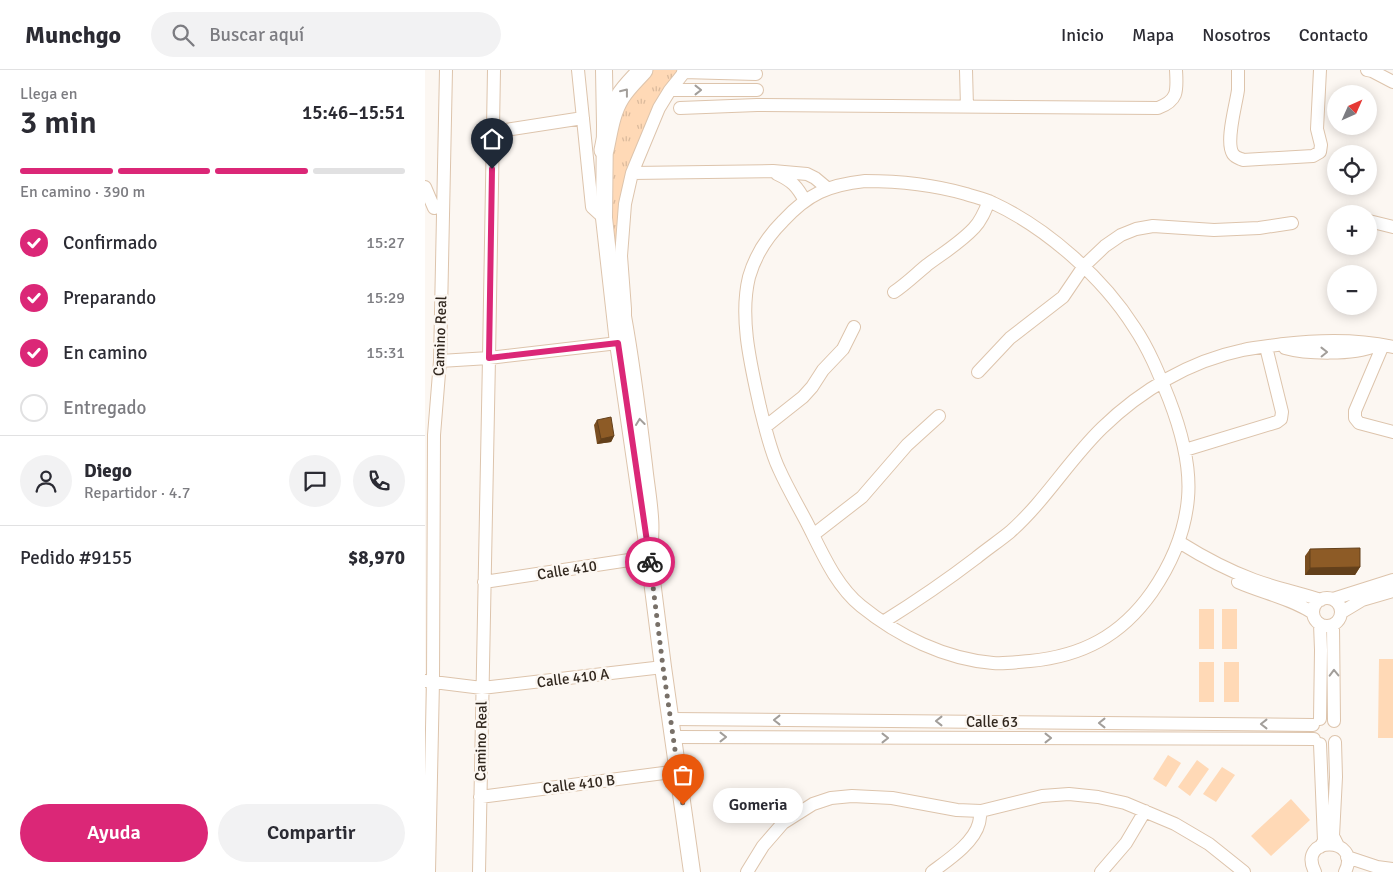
<!DOCTYPE html>
<html lang="es">
<meta charset="utf-8">
<style>
:root{--surface:#fff;--page:#f2f2f3;--text:#2b2b33;--muted:#7c7c81;--line:#e1e1e2;--accent:#db2777}
body{margin:0;font-family:Signika,sans-serif;background:var(--page);color:var(--text);height:100vh;display:flex;flex-direction:column;font-size:19px;white-space:nowrap}
*{box-sizing:border-box;margin:0}
p{font-size:16px;color:var(--muted)}
.icon{flex:none;width:28px;height:28px;fill:none;stroke:currentColor;stroke-width:2;stroke-linecap:round;stroke-linejoin:round}
.map{position:relative;flex:1;overflow:hidden}
.panel{display:flex;flex-direction:column;background:var(--surface);width:425px}
.panel>*{flex:none}
.needle{width:32px;rotate:45deg}
.tools{position:absolute;left:902px;top:15px;display:grid;gap:10px}
.tools a{display:grid;place-items:center;width:50px;height:50px;border-radius:50%;background:var(--surface);box-shadow:0 2px 12px #0003;font-size:25px}
.pin{position:absolute;display:grid;place-items:center;width:42px;height:42px;color:#fff;margin:-51px -21px;border-radius:50% 50% 50% 0;rotate:-45deg;box-shadow:0 0 5px #0007}
.pin .icon{rotate:45deg}
.courier{position:absolute;display:grid;place-items:center;width:50px;height:50px;margin:-25px;border:4px solid #db2777;border-radius:50%;background:#fff;color:#222;box-shadow:0 1px 6px #0007}
.bubble{position:absolute;height:35px;border-radius:18px;background:var(--surface);box-shadow:0 2px 12px #0003;font-size:16px;font-weight:600;line-height:35px;text-align:center}
.overview em{font-style:normal;font-weight:600}
.overview div{display:flex;flex-direction:column-reverse}
.overview{display:flex;align-items:center;justify-content:space-between;height:85px;padding:0 20px}
h1{font-size:32px;font-weight:600;line-height:38px}
.bar{display:grid;grid-template-columns:repeat(4,1fr);gap:8px 5px;align-content:center;height:60px;padding:0 20px}
.bar i{height:6px;border-radius:4px;background:var(--line)}
.bar .active{background:var(--accent)}
.bar p{grid-column:span 4}
.line{display:flex;align-items:center;gap:12px;padding:0 20px;border-top:1px solid var(--line)}
.line div{flex:1}
.round{display:grid;place-items:center;flex:none;width:52px;height:52px;border-radius:26px;background:var(--page)}
ol{padding:0 20px;list-style:none}
li{display:flex;align-items:center;gap:15px;height:55px}
li p{margin-inline-start:auto}
li .icon{padding:5px;border-radius:50%;background:var(--accent);color:#fff;stroke-width:4}
li:last-child{color:var(--muted)}
li i{width:28px;height:28px;border:2px solid var(--line);border-radius:50%}
.cta{display:flex;gap:10px;margin-top:auto;padding:10px 20px}
.cta a{flex:1;height:58px;border-radius:30px;background:var(--accent);color:#fff;font-size:20px;font-weight:600;line-height:58px;text-align:center}
.cta a+a{background:var(--page);color:var(--text)}
header{display:flex;align-items:center;gap:30px;box-sizing:border-box;height:70px;padding:0 25px;background:var(--surface);border-bottom:1px solid var(--line)}
header strong{font-size:24px}
nav{display:flex;gap:28px;margin-inline-start:auto;font-size:18px}
.search{width:350px;height:45px;background:var(--page);display:flex;align-items:center;gap:12px;box-sizing:border-box;padding:0 18px;border-radius:28px;color:var(--muted);font-size:19px}
main{display:flex;flex:1;min-height:0}
.map>svg:first-child{display:block}
.grass{fill:url(#grass-tufts)}
.garden{fill:#ffd9b6}
.lines{fill:none;stroke-linecap:round;stroke-linejoin:round}
.minor-casing{stroke:#ddc4ac;stroke-width:14}
.major-casing{stroke:#ddc4ac;stroke-width:18}
.highway-casing{stroke:#ddc4ac;stroke-width:21}
.minor{stroke:#fff;stroke-width:12}
.major{stroke:#fff;stroke-width:16}
.highway{stroke:#fff;stroke-width:19}
.wall{fill:#794e21}
.shaded-wall{fill:#63401b}
.building{fill:#8d5b26;stroke:#63401b}
.oneway{stroke:#a29e9a}
.done{stroke:#787068;stroke-width:5;stroke-dasharray:0 9}
.route{stroke:#db2777;stroke-width:6}
.labels{text-anchor:middle;stroke-width:5;stroke-linejoin:round;paint-order:stroke}
.street-label{font-size:15px;fill:#31271e;stroke:#fcf7f2}
</style>
<header>
<strong>Munchgo</strong>
<div class="search"><svg class="icon" aria-label="search" viewBox="0 0 24 24"><circle cx="10" cy="10" r="6"/><path d="M15 15l6 6"/></svg>Buscar aquí</div>
<nav><a>Inicio</a><a>Mapa</a><a>Nosotros</a><a>Contacto</a></nav>
</header>
<main>
<section class="panel">
<div class="overview"><div><h1>3 min</h1><p>Llega en</p></div><em>15:46–15:51</em></div>
<div class="bar"><i class="active"></i><i class="active"></i><i class="active"></i><i></i><p>En camino · 390 m</p></div>
<ol>
<li><svg class="icon" aria-label="check" viewBox="0 0 24 24"><path d="M5 12l5 5 9-10"/></svg>Confirmado<p>15:27</p></li>
<li><svg class="icon" aria-label="check" viewBox="0 0 24 24"><path d="M5 12l5 5 9-10"/></svg>Preparando<p>15:29</p></li>
<li><svg class="icon" aria-label="check" viewBox="0 0 24 24"><path d="M5 12l5 5 9-10"/></svg>En camino<p>15:31</p></li>
<li><i></i>Entregado</li>
</ol>
<div class="line" style="height:90px"><a class="round"><svg class="icon" aria-label="person" viewBox="0 0 24 24"><circle cx="12" cy="8" r="4"/><path d="M4 21q1-7 8-7t8 7"/></svg></a><div><b>Diego</b><p>Repartidor · 4.7</p></div><a class="round"><svg class="icon" aria-label="chat" viewBox="0 0 24 24"><path d="M4 5h16v11H9l-5 4z"/></svg></a><a class="round"><svg class="icon" aria-label="phone" viewBox="0 0 24 24"><path d="M5 4h4l2 5-3 2q2 4 5 5l2-3 5 2v4C11 20 4 13 5 4z"/></svg></a></div>
<div class="line" style="height:65px"><div>Pedido #9155</div><b>$8,970</b></div>
<div class="cta"><a>Ayuda</a><a>Compartir</a></div>
</section>
<div class="map">
<svg width="968" height="802" viewBox="0 0 968 802">
<defs>
<pattern id="grass-tufts" width="24" height="20" patternUnits="userSpaceOnUse" patternTransform="scale(1.25)"><rect width="24" height="20" fill="#ffd9b6"/><path d="M3 7l-1-3M5 7V3M7 7l1-3M15 17l-1-3M17 17v-4M19 17l1-3" fill="none" stroke="#dbba9c"/></pattern>
</defs>
<rect width="100%" height="100%" fill="#fcf7f2"/>
<path class="grass" d="M 225,0 L 255,0 L 197,122 L 191,160 L 193,223 L 188,161 L 186,101 L 187,74 L 194,40 Z"/>
<path class="garden" d="M 774,539 L 789,539 L 789,579 L 774,579 Z
M 797,539 L 812,539 L 812,579 L 797,579 Z
M 954,589 L 968,589 L 968,668 L 953,668 Z
M 774,592 L 789,592 L 789,632 L 774,632 Z
M 799,592 L 814,592 L 814,632 L 799,632 Z
M 743,685 L 756,693 L 741,717 L 728,709 Z
M 772,690 L 784,699 L 765,726 L 753,717 Z
M 797,697 L 810,705 L 791,732 L 778,724 Z
M 866,729 L 885,750 L 846,786 L 826,766 Z"/>
<g class="lines">
<defs>
<path id="minor" d="M 153,0 L 167,137 L 179,148
M 541,0 L 542,37
M 813,0 C 813,7 813,14 813,20 C 811,35 800,72 808,84 C 811,88 814,88 818,90 L 888,86 L 895,82 L 896,75 L 892,59 L 895,0
M 942,0 L 947,1 L 968,12
M 258,2 L 331,4
M 245,20 L 332,20
M 255,38 L 332,35 L 733,38 C 754,30 752,20 751,0
M 68,62 L 158,48
M 207,103 L 348,101 L 382,104 L 390,108 L 402,118
M 352,104 C 367,111 372,116 380,131
M 440,111 C 476,111 506,114 541,124 C 550,127 560,129 568,133 C 622,158 678,208 709,257 C 724,279 734,304 744,329 C 756,360 766,394 763,428 C 760,463 747,493 727,522 C 696,566 657,586 605,591 C 593,592 580,594 568,593 C 520,589 473,566 436,536 C 410,515 396,480 381,451 C 372,434 362,417 354,399 C 345,380 340,357 335,337 C 326,296 314,248 324,207 C 330,186 342,167 358,151 C 383,124 403,115 440,111 Z
M 0,117 L 9,138
M 944,151 L 968,157
M 469,222 C 481,214 491,204 502,195 C 518,183 535,173 549,158 C 556,151 560,141 564,131
M 195,250 L 200,246 L 200,239 L 196,186 L 200,134 L 207,103 L 234,38 L 245,20 L 261,0
M 958,275 L 930,341 L 930,348 L 934,353 L 968,362
M 860,278 C 881,284 929,285 949,276
M 15,291 L 64,288 L 193,273
M 553,302 L 585,268 L 638,227 L 659,196 L 680,176 L 696,165 L 711,159 L 728,156 L 789,160 L 834,158 L 867,153
M 340,357 L 378,327 L 387,317 L 398,300 L 418,279 L 429,257
M 760,380 L 852,352 L 856,349 L 857,342 L 841,277
M 388,465 L 437,427 L 482,375 L 514,346
M 754,472 C 778,487 802,500 829,510 C 851,518 874,523 896,530
M 59,512 L 224,487 C 232,458 224,425 221,395 C 215,345 209,295 200,246
M 813,512 C 838,523 865,528 888,543
M888 542a14 14 0 1 1 28 0a14 14 0 1 1-28 0Z
M 908,529 L 968,510
M 917,542 L 937,530 L 968,521
M 458,552 C 490,532 521,511 551,488 C 562,479 574,471 585,462 C 620,431 644,390 677,358 C 716,320 765,291 818,280 C 831,277 845,276 859,274 C 895,270 932,269 968,277
M 908,555 L 909,651
M 0,611 L 57,618 L 238,597
M 246,649 L 888,655
M 895,649 L 896,580 L 895,554
M 249,667 L 889,669
M 910,672 L 911,707 L 908,766 L 913,776
M 895,674 L 899,771 L 895,777
M 55,727 L 254,701
M 922,787 L 952,797 L 968,799
M 4,802 L 8,611 L 9,365 L 15,291 L 21,0
M 54,802 L 64,288 L 69,0
M 322,802 L 338,776 L 358,753 L 388,734 L 406,728 L 427,726 L 467,728 L 532,740 L 556,741 L 617,726 L 644,724 L 673,727 L 700,733 L 750,754 L 784,774 L 819,802
M 507,802 C 523,790 549,773 554,753 C 555,749 555,744 556,741
M 676,802 L 701,773 L 720,741
M 890,802 C 871,765 938,766 920,802"/>
<path id="major" d="M 179,0 L 180,55 L 179,148 L 193,273 L 224,487 L 238,597 L 267,802"/>
<path id="highway" d="M 179,80 C 183,62 185,43 195,27 C 201,17 210,9 218,0"/>
</defs>
<use href="#minor" class="minor-casing"/>
<use href="#major" class="major-casing"/>
<use href="#highway" class="highway-casing"/>
<use href="#minor" class="minor"/>
<use href="#major" class="major"/>
<use href="#highway" class="highway"/>
</g>
<path class="wall" d="M 172,350 L 189,366 L 186,372 L 172,374 L 169,355 Z
M 885,479 L 935,497 L 930,505 L 880,505 L 880,486 Z"/>
<path class="shaded-wall" d="M 189,366 L 186,372 L 172,374 L 176,369 Z
M 935,497 L 930,505 L 880,505 L 885,498 Z"/>
<path class="building" d="M 186,347 L 189,366 L 176,369 L 172,350 Z
M 935,478 L 935,497 L 885,498 L 885,479 Z"/>
<defs><path id="oneway-chevron" d="M-2-3.5L2.5 0L-2 3.5" fill="none" stroke-width="1.6" stroke-linecap="round" stroke-linejoin="round" transform="scale(1.25)"/></defs>
<g class="oneway">
<use href="#oneway-chevron" transform="translate(273 20)"/>
<use href="#oneway-chevron" transform="translate(200 22) rotate(-52)"/>
<use href="#oneway-chevron" transform="translate(899 282) rotate(-1)"/>
<use href="#oneway-chevron" transform="translate(215 352) rotate(-97)"/>
<use href="#oneway-chevron" transform="translate(909 603) rotate(-91)"/>
<use href="#oneway-chevron" transform="translate(352 650) rotate(-180)"/>
<use href="#oneway-chevron" transform="translate(514 651) rotate(-180)"/>
<use href="#oneway-chevron" transform="translate(677 653) rotate(-180)"/>
<use href="#oneway-chevron" transform="translate(839 654) rotate(-180)"/>
<use href="#oneway-chevron" transform="translate(298 667)"/>
<use href="#oneway-chevron" transform="translate(460 668)"/>
<use href="#oneway-chevron" transform="translate(623 668)"/>
</g>
<g class="lines">
<path class="done" d="M 225,492 L 238,597 L 258,735"/>
<path class="route" d="M 67,99 L 64,288 L 193,273 L 225,492"/>
</g>
<g class="labels">
<g class="street-label">
<text transform="translate(15 266) rotate(-88)" y="5">Camino Real</text>
<text transform="translate(142 500) rotate(-9)" y="5">Calle 410</text>
<text transform="translate(148 608) rotate(-7)" y="5">Calle 410 A</text>
<text x="567" y="657">Calle 63</text>
<text transform="translate(56 671) rotate(-89)" y="5">Camino Real</text>
<text transform="translate(154 714) rotate(-7)" y="5">Calle 410 B</text>
</g>
</g>
</svg>
<div class="tools">
<a><svg class="needle" viewBox="-14 -14 28 28"><path d="M0-13l5 13h-10z" fill="#e53935"/><path d="M0 13l5-13h-10z" fill="#7c7c81"/></svg></a>
<a><svg class="icon" aria-label="locate" viewBox="0 0 24 24"><circle cx="12" cy="12" r="6"/><path d="M12 2v4M12 18v4M2 12h4M18 12h4"/></svg></a>
<a>+</a>
<a>−</a>
</div>
<div class="pin" style="left:258px;top:735px;background:#ea580c"><svg class="icon" aria-label="bag" viewBox="0 0 24 24"><path d="M5 8h14l-1 12H6zM9 8a3 3 0 0 1 6 0"/></svg></div>
<div class="pin" style="left:67px;top:99px;background:#1f2937"><svg class="icon" aria-label="home" viewBox="0 0 24 24"><path d="M3 11l9-7 9 7M6 9v11h12V9"/></svg></div>
<div class="courier" style="left:225px;top:492px"><svg class="icon" aria-label="bike" viewBox="0 0 24 24"><circle cx="6" cy="16" r="4"/><circle cx="18" cy="16" r="4"/><path d="M6 16l4-8h5l3 8M10 8l3 8H6M13 5h3"/></svg></div>
<div class="bubble" style="left:288px;top:718px;width:90px">Gomeria</div>
</div>
</main>
